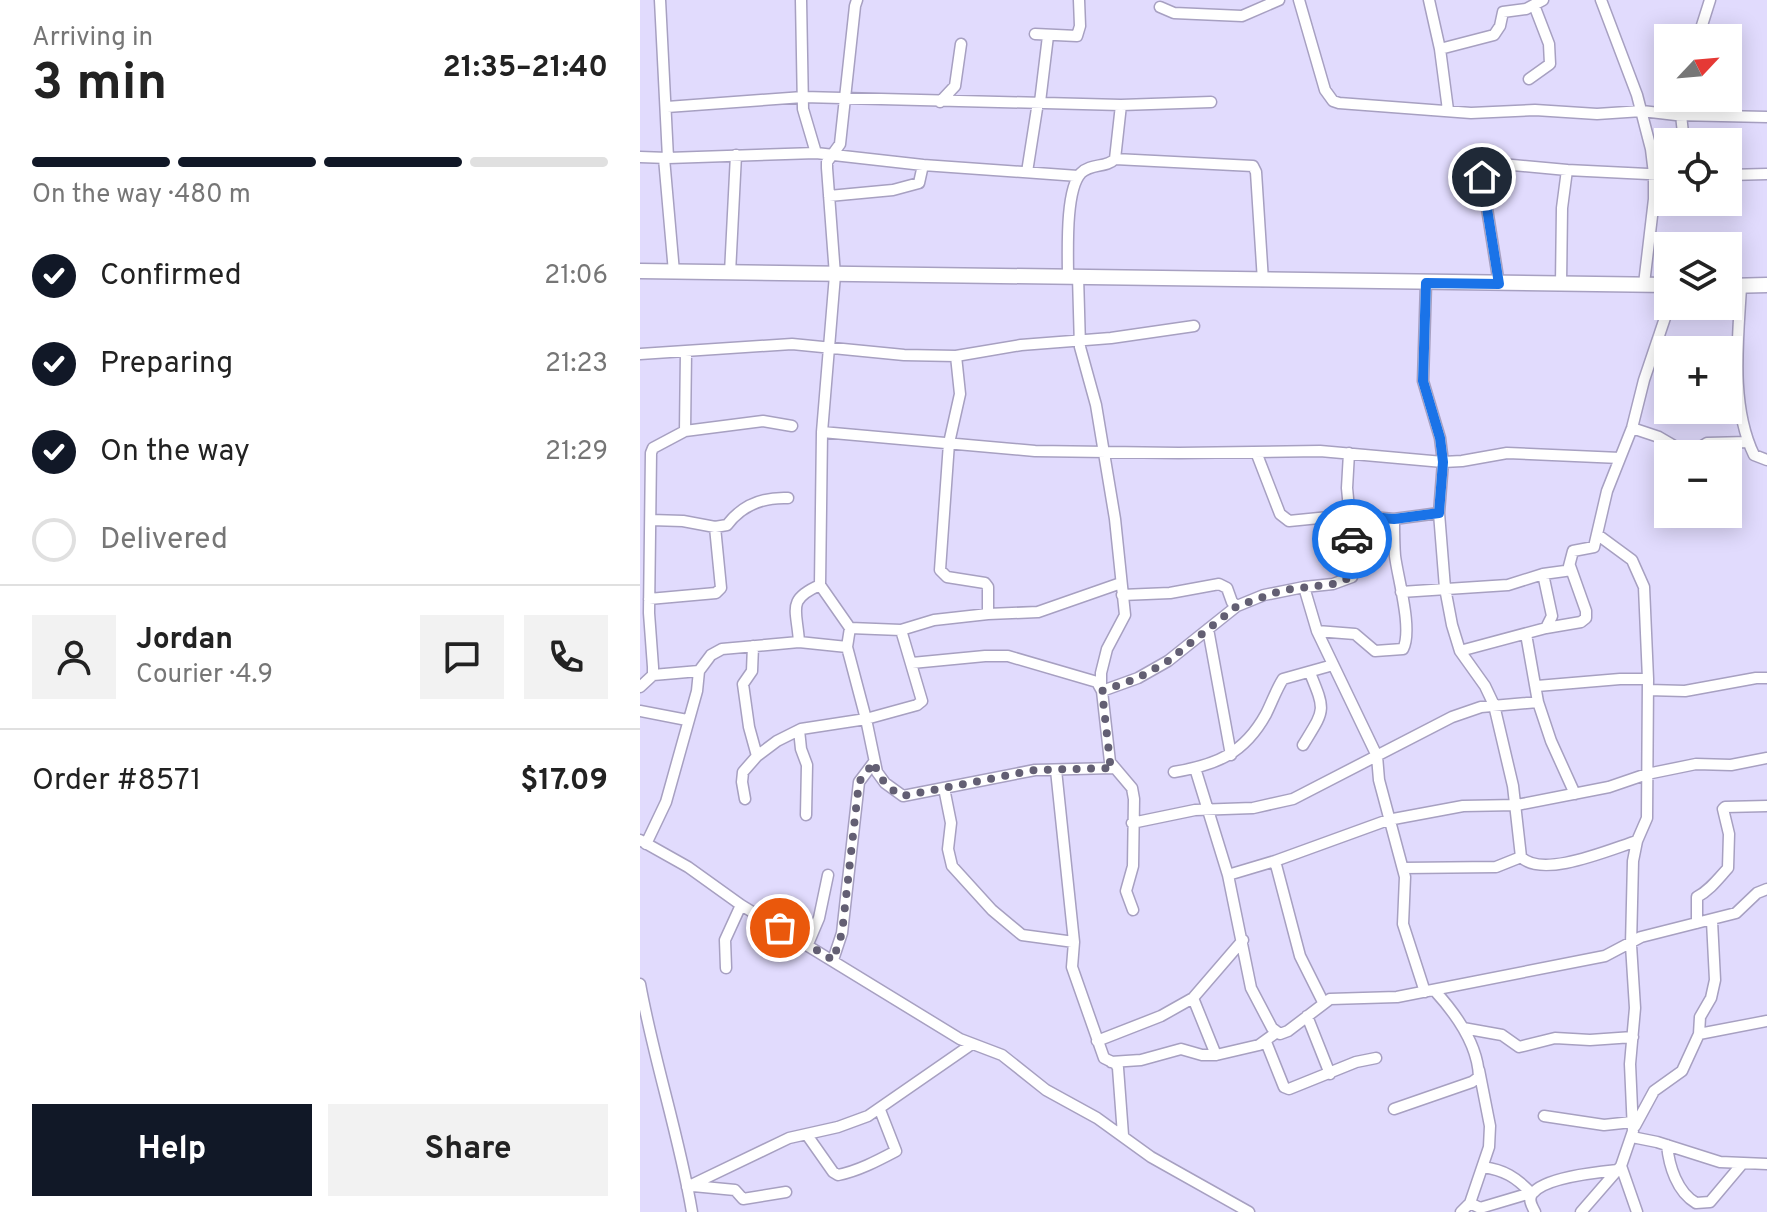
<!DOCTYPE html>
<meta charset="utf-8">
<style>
:root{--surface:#fff;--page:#f2f2f2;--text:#222;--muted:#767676;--line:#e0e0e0;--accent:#111827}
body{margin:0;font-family:Overpass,sans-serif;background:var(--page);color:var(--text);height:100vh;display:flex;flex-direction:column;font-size:30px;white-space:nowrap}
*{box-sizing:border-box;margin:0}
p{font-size:26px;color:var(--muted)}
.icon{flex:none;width:44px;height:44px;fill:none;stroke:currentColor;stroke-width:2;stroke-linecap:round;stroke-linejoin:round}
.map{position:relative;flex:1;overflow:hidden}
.side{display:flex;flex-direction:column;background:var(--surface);width:640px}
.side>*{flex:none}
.needle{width:52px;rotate:64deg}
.buttons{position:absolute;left:1014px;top:24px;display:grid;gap:16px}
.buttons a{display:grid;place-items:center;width:88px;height:88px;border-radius:0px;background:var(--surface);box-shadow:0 4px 20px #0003;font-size:40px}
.pin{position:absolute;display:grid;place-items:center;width:68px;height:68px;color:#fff;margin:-34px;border:4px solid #fff;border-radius:50%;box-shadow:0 2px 8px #0007}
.courier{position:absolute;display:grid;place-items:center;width:80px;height:80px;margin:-40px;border:6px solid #1a73e8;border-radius:50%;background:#fff;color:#222;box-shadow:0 2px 10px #0007}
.summary em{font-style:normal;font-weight:700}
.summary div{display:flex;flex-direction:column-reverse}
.summary{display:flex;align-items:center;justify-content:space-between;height:136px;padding:0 32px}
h1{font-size:52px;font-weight:700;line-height:60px}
.bar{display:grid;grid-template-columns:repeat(4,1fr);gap:12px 8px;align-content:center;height:96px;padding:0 32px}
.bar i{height:10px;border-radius:6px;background:var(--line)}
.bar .selected{background:var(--accent)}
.bar p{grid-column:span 4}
.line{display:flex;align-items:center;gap:20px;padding:0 32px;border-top:2px solid var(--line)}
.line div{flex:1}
.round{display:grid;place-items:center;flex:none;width:84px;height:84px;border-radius:0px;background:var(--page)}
ol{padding:0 32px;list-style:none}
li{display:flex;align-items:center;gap:24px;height:88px}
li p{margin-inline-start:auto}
li .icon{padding:8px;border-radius:50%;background:var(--accent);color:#fff;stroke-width:4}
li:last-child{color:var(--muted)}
li i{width:44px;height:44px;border:4px solid var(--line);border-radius:50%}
.action{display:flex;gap:16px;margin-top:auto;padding:16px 32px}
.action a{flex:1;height:92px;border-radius:0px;background:var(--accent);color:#fff;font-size:32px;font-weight:700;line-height:92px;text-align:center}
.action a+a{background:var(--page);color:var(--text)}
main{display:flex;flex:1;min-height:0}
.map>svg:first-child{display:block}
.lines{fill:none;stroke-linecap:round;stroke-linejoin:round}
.minor-casing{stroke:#a7a0c1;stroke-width:13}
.major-casing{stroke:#a7a0c1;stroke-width:17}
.minor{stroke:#fff;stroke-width:10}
.major{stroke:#fff;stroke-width:14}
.done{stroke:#635f73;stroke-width:8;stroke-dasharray:0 14.4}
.route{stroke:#1a73e8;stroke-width:10}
</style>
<main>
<section class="side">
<div class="summary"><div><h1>3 min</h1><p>Arriving in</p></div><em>21:35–21:40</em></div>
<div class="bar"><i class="selected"></i><i class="selected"></i><i class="selected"></i><i></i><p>On the way · 480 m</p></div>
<ol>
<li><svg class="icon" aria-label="check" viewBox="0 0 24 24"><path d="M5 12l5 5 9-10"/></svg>Confirmed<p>21:06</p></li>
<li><svg class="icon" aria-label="check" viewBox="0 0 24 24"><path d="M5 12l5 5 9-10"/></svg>Preparing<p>21:23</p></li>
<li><svg class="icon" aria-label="check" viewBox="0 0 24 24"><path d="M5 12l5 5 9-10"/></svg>On the way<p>21:29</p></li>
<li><i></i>Delivered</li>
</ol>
<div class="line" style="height:144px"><a class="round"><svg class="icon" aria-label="person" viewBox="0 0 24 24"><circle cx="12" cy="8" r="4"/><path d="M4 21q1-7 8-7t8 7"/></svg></a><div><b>Jordan</b><p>Courier · 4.9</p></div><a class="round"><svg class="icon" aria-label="chat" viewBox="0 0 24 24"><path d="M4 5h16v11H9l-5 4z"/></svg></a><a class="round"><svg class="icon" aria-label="phone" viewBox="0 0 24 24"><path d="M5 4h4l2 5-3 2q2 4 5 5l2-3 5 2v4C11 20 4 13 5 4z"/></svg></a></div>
<div class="line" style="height:104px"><div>Order #8571</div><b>$17.09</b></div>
<div class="action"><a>Help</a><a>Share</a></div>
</section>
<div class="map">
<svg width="1127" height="1212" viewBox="0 0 1127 1212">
<rect width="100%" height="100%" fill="#e1dbfd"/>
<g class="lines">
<defs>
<path id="minor" d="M 20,0 L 28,158
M 161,0 L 163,109 L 176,153
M 217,0 L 215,6 L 200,144 L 187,162 L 187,168 L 195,275 L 182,432 L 180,585 L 210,628 L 261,630 L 294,620 L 348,614 L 398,612 L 481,583
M 659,0 L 685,90 L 693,101 L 699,103 L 831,113 L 895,110 L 957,114 L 1002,111 L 1036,115 L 1127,117
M 789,0 L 800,49 L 808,110
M 961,0 L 997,95 L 1011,149 L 1014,174 L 1014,199 L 1004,284
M 520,7 L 534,13 L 602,16 L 639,0
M 395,34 L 437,36 L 440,26 L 439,0
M 1058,38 L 1070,0
M 800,49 L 854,35 L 860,26 L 863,12 L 886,9 L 903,0
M 889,79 L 910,64 L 909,44 L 894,5
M 300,102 L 315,86 L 321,44
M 400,102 L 408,36
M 27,107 L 163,97 L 481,105 L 571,102
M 1036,115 L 1041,98
M 1041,115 L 1044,142
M 0,157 L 28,158 L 176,153 L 283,165 L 438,176
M 24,158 L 34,272
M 475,159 L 613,166 L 616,172 L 623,281
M 387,172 L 398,102
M 1088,175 L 1127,174
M 189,196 L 253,190 L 279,183 L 283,165
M 90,273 L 96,155
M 438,276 L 440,347 L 456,405 L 475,519 L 485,615 L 467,649 L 461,673 L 461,688
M 428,277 C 428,253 425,190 441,173 C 451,163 466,168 475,159 L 481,105
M 786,283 L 783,381 L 800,438 L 803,462 L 799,513 L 805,588 L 812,625 L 820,651 L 845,686 L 854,705 L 873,786 L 881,857 C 903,879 971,849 997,841
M 859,284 L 842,177 L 843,167 L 851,163 L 927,170 L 1028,175
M 921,284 L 922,208 L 927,170
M 1101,287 C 1098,341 1090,405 1114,455 L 1127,460
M 0,354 L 152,344 L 264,355 L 316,356 L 381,345 L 471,338 L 554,326
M 316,356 L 320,394 L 309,443 L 300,570 L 307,577 L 345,583 L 348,587 L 348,614
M 992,428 L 1019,437 L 1043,451 L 1052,452 L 1067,443 L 1108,442
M 45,431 L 46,352
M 182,432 L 395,451 L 539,453 L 680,451 L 803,462 L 822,461 L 867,453 L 980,458
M 616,452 L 640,514 L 649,521 L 709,515 L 754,519 L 799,513
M 11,520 L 43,521 L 75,527 L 87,525 C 102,505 124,497 148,498
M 903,574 L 912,616 L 906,628
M 664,587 L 693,584 L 712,577 L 714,561 L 707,488 L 709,453
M 761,592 L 868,585 L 903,574 L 925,571 L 928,570 L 933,551 L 954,547 L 967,491 L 992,428 L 1004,380 L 1029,306
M 482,595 L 530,593 L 579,584 L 587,588 L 592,602 L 597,606 L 624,595 L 664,587 L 677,631 L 737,756 L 739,780 L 765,877 L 763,924 L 785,992
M 9,599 L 76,593 L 81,588 L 75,527
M 210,628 L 207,647 L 226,719 L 237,772 L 245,783 L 263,796 L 395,770 L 473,768
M 568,629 L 591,755
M 677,631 L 715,634 L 735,651 L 763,649 C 773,630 758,579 755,556 C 754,544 754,531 754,519
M 886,634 L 898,702 L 911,741 L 935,794
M 159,642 C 157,609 146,600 180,585
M 113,646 L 112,671 L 103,684 L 109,727 L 117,756
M 820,651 L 906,628 L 941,622 L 946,618 L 946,611 L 930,566
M 272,663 L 345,656 L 368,656 L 457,682 L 462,691 L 470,762 L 492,788 L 494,799 L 493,866 L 486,891 L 493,910
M 13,675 L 59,671
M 897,686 L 980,679 L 1008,679
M 0,687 L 13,675 L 13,667 L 9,613 L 11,453 L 13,448 L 45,431 L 123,421 L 152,426
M 1008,690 L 1045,691 L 1116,678 L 1127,678
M 462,691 L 498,678 L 528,661 L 597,606
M 0,711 L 47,720
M 159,730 L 161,749 L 167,765 L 166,815
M 663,745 C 685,709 686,712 670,673
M 555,768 L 588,875 L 611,988 L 632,1028 L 640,1034 L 648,1031 L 690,999 L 757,997 L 965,956 L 1001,937 L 1096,913 L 1117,893 L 1127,889
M 416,770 L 434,942 L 432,967 L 464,1058 L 476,1064 L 478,1068 L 483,1135
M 534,772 C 576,765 604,754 626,714 C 632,702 636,690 643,679 L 693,665
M 304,788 L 311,823 L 308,849 L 312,866 L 352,910 L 382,935 L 434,942
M 105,799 L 102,782 L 103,772 L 117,756 L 137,741 L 161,729 L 226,719 L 277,705 L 282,701 L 261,630
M 492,823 L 555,810 L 613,808 L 653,799 L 812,717 L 841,707 L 898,702
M 0,840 L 48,867 L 101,905 L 320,1039 L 362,1055 L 406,1090 L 457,1118 L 511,1157 L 609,1212
M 6,844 L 26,802 L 57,691 L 59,671 L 71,655 L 82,649 L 159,642 L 207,647
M 635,861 L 660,956 L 683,1002
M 763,868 L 856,867 L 881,857
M 588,875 L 635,861 L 748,820 L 823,806 L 877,805 L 969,787 L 1007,774 L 1056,764 L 1091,765 L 1127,758
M 1057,923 L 1057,897 C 1070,890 1078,879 1088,868 L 1089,834 L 1083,809 L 1085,807 L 1127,806
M 168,944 L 179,918 L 188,875
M 193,960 L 202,933 L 219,782 L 234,762
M 86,968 L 85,940 L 101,905
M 0,984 C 14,1061 39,1135 52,1212
M 667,1016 L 690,1074
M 823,1028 L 862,1035 L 879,1047 L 915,1038 L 950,1040 L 993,1037
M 1059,1034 L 1127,1021
M 457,1041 L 521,1016 L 553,998
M 626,1042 L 644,1087 L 649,1089 L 716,1062 L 736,1058
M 576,1055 L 553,998 L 603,940
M 471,1062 L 501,1060 L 541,1049 L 562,1055 L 576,1055 L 619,1045 L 637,1032
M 754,1109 L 832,1082 L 839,1077 C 838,1044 816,1014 795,991
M 904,1116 L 964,1125 L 992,1122
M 995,1126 L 1014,1091 L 1042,1071 L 1059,1034 L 1060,1017 L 1071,998 L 1075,980 L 1072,921
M 167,1135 L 193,1172 L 198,1175 C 218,1171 237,1161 256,1151 L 240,1110
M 992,1137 L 1017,1142 L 1080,1162 L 1127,1164
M 1027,1145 C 1029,1166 1037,1192 1056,1203 L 1070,1202 L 1102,1164
M 981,1166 L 997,1212
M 843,1167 C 864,1170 876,1177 891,1193
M 53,1186 L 95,1190 L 103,1199 L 146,1192
M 47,1187 L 149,1138 L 198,1127 L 228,1116 L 332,1044
M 830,1203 L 840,1208 L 894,1192
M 821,1212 L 830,1203 L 849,1147 L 850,1126 L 839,1070
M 895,1212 C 892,1206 888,1200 892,1194 C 904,1177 959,1172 978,1170
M 941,1212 L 981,1166 L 993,1131 L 990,1064 L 995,1008 L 991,945 L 993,861 L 997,841 L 1007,818 L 1008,679 L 1004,587 L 992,560 L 958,535"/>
<path id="major" d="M 0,271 L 1028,285
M 1088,286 L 1127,285"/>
</defs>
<use href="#minor" class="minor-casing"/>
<use href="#major" class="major-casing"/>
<use href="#minor" class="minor"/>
<use href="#major" class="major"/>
</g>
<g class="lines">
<path class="done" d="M 140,928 L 193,960 L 202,933 L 219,782 L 234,762 C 238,777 248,789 263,796 L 395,770 L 473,768 L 470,762 L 462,691 L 498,678 L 528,661 L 597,606 L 643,590 L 693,584 L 712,577 L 714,561 L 712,539"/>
<path class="route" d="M 712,539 L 709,515 L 754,519 L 799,513 L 803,462 L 800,438 L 783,381 L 786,283 L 859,284 L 842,177"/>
</g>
</svg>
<div class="buttons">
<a><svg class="needle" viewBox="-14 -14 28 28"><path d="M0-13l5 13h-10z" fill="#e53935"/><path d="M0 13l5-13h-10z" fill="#767676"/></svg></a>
<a><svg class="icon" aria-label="locate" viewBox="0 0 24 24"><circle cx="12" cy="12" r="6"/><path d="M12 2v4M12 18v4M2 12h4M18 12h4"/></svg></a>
<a><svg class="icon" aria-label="layers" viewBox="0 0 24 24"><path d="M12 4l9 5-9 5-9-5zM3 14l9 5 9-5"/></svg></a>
<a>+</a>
<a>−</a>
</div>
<div class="pin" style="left:140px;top:928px;background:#ea580c"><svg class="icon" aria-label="bag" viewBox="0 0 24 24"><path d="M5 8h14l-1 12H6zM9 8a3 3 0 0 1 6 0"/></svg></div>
<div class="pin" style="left:842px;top:177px;background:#1f2937"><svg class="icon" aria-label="home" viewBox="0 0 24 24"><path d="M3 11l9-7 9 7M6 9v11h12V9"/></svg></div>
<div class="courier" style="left:712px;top:539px"><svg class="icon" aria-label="car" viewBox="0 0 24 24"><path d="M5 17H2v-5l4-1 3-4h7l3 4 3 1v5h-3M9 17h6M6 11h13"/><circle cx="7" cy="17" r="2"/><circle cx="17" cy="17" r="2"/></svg></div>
</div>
</main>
